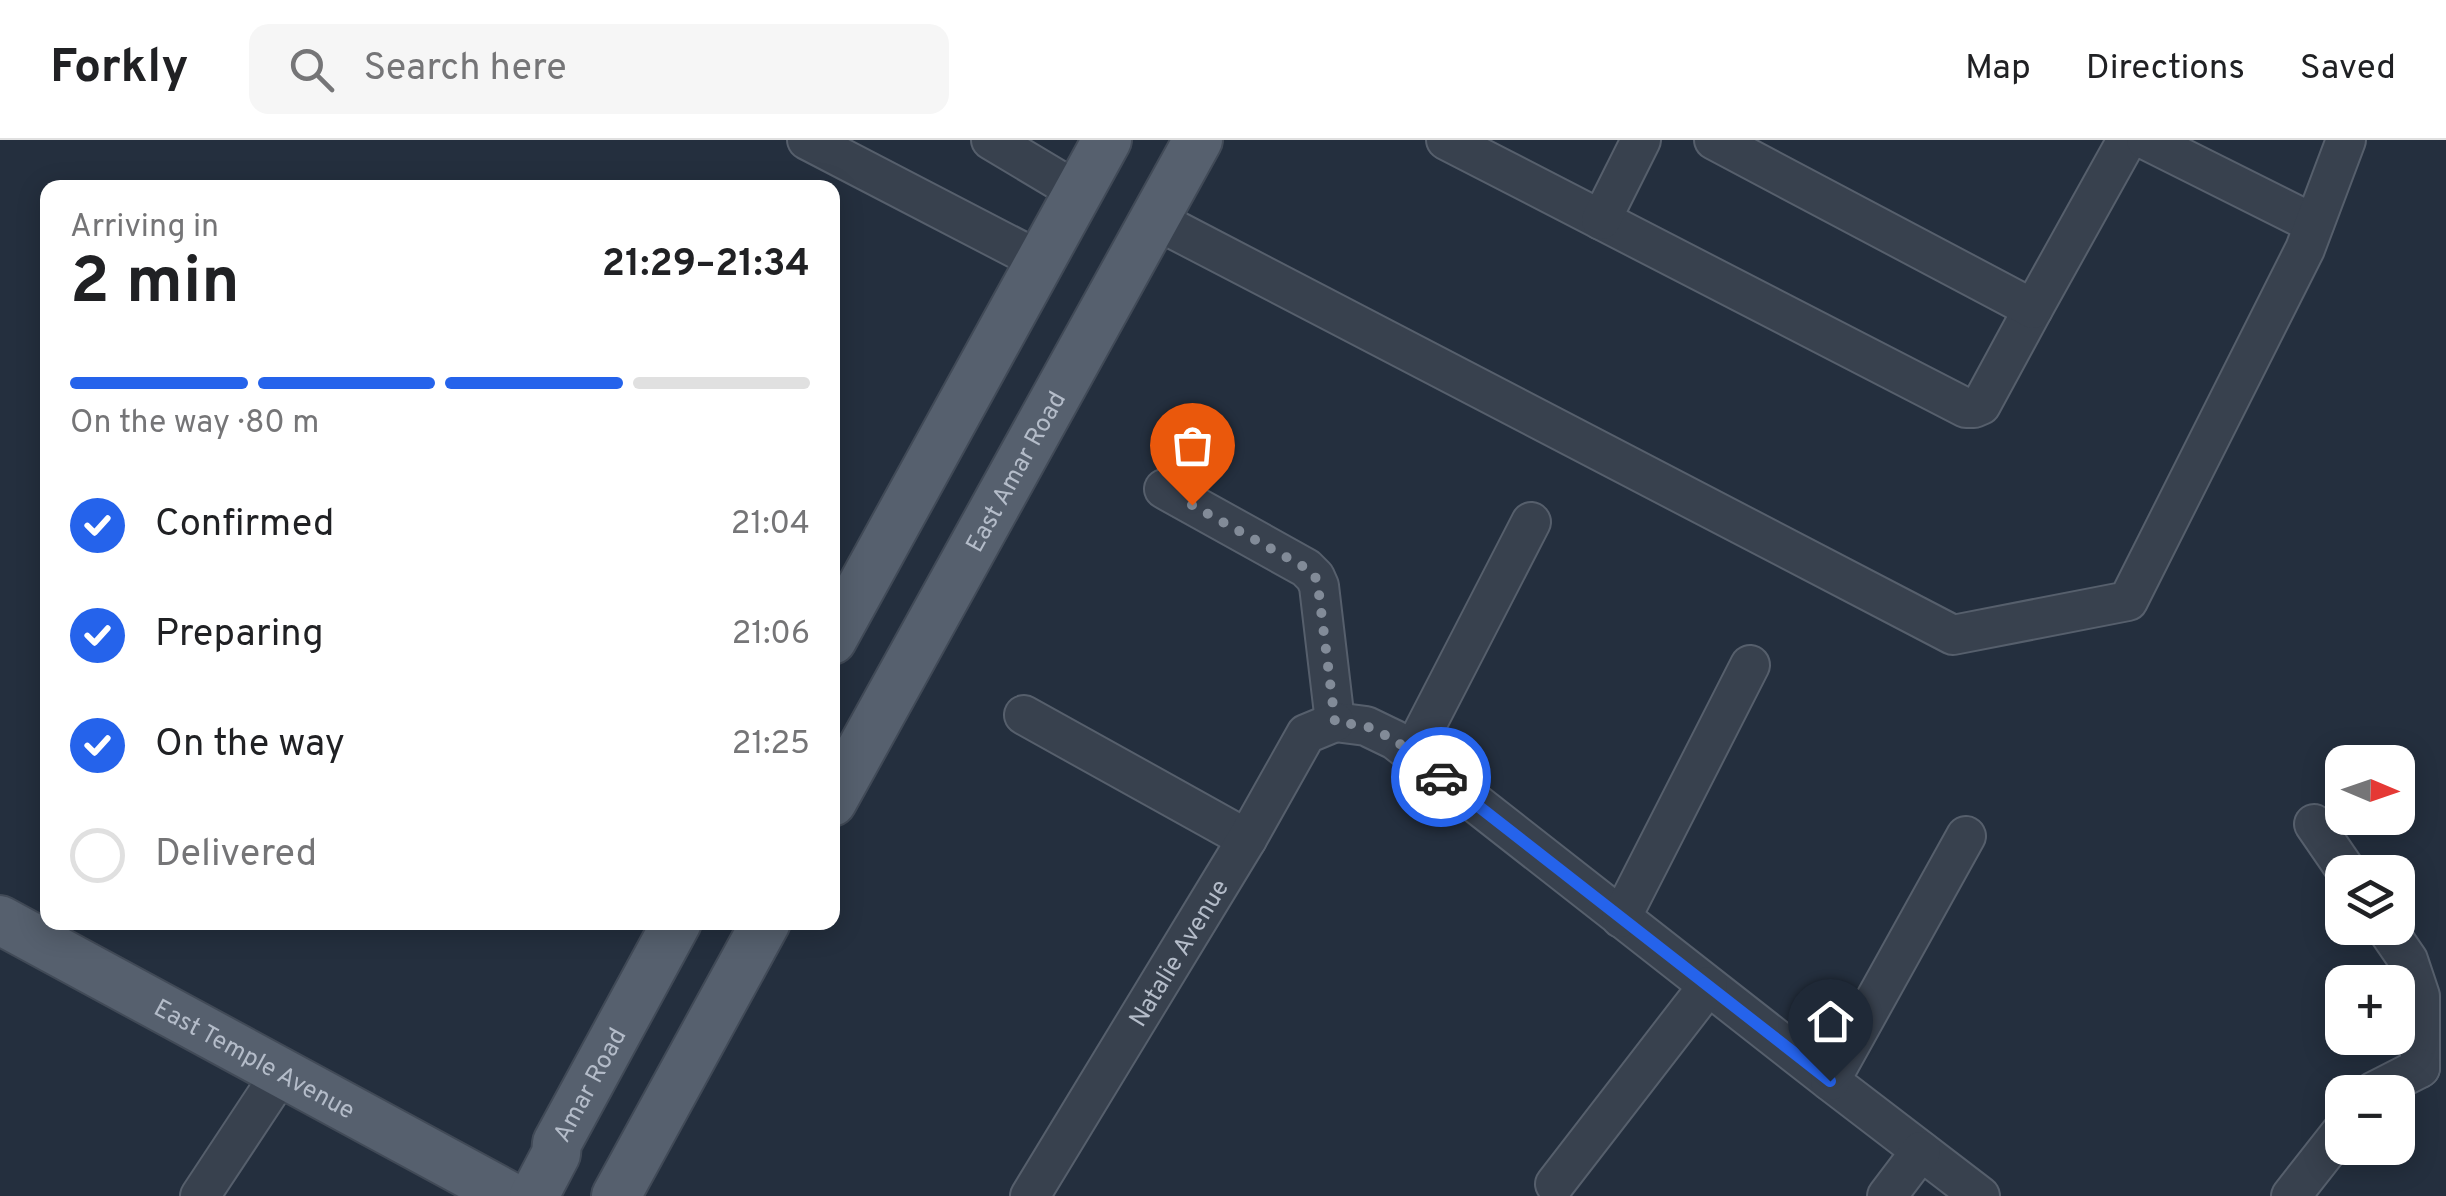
<!DOCTYPE html>
<meta charset="utf-8">
<style>
:root{--surface:#fff;--page:#f6f6f6;--text:#202124;--muted:#757577;--line:#e0e0e0;--accent:#2563eb}
body{margin:0;font-family:Overpass,sans-serif;background:var(--page);color:var(--text);height:100vh;display:flex;flex-direction:column;font-size:38px;white-space:nowrap}
*{box-sizing:border-box;margin:0}
p{font-size:32px;color:var(--muted)}
.icon{flex:none;width:55px;height:55px;fill:none;stroke:currentColor;stroke-width:2;stroke-linecap:round;stroke-linejoin:round}
.map{position:relative;flex:1;overflow:hidden}
.details{position:absolute;left:40px;top:40px;width:800px;height:750px;display:flex;flex-direction:column;background:var(--surface);border-radius:20px;box-shadow:0 5px 25px #0003}
.details>*{flex:none}
.needle{width:65px;rotate:92deg}
.tools{position:absolute;left:2325px;top:605px;display:grid;gap:20px}
.tools a{display:grid;place-items:center;width:90px;height:90px;border-radius:20px;background:var(--surface);box-shadow:0 5px 25px #0003;font-size:50px}
.pin{position:absolute;display:grid;place-items:center;width:85px;height:85px;color:#fff;margin:-102px -42px;border-radius:50% 50% 50% 0;rotate:-45deg;box-shadow:0 0 10px #0007}
.pin .icon{rotate:45deg}
.courier{position:absolute;display:grid;place-items:center;width:100px;height:100px;margin:-50px;border:8px solid #2563eb;border-radius:50%;background:#fff;color:#222;box-shadow:0 2px 12px #0007}
.summary em{font-style:normal;font-weight:700}
.summary div{display:flex;flex-direction:column-reverse}
.summary{display:flex;align-items:center;justify-content:space-between;height:170px;padding:0 30px}
h1{font-size:65px;font-weight:700;line-height:75px}
.bar{display:grid;grid-template-columns:repeat(4,1fr);gap:15px 10px;align-content:center;height:120px;padding:0 30px}
.bar i{height:12px;border-radius:8px;background:var(--line)}
.bar .current{background:var(--accent)}
.bar p{grid-column:span 4}
ol{padding:0 30px;list-style:none}
li{display:flex;align-items:center;gap:30px;height:110px}
li p{margin-inline-start:auto}
li .icon{padding:10px;border-radius:50%;background:var(--accent);color:#fff;stroke-width:4}
li:last-child{color:var(--muted)}
li i{width:55px;height:55px;border:5px solid var(--line);border-radius:50%}
header{display:flex;align-items:center;gap:60px;box-sizing:border-box;height:140px;padding:0 50px;background:var(--surface);border-bottom:2px solid var(--line)}
header strong{font-size:48px}
nav{display:flex;gap:55px;margin-inline-start:auto;font-size:35px}
.search{width:700px;height:90px;background:var(--page);display:flex;align-items:center;gap:25px;box-sizing:border-box;padding:0 35px;border-radius:20px;color:var(--muted);font-size:38px}
.map>svg:first-child{display:block}
.lines{fill:none;stroke-linecap:round;stroke-linejoin:round}
.minor-casing{stroke:#565f6c;stroke-width:42}
.major-casing{stroke:#414a57;stroke-width:52}
.minor{stroke:#38414e;stroke-width:38}
.major{stroke:#56606e;stroke-width:48}
.done{stroke:#828b98;stroke-width:10;stroke-dasharray:0 18}
.route{stroke:#2563eb;stroke-width:12}
.labels{text-anchor:middle;stroke-width:8;stroke-linejoin:round;paint-order:stroke}
.street-label{font-size:25px;fill:#b4bcc9;stroke:#1d2633}
</style>
<header>
<strong>Forkly</strong>
<div class="search"><svg class="icon" aria-label="search" viewBox="0 0 24 24"><circle cx="10" cy="10" r="6"/><path d="M15 15l6 6"/></svg>Search here</div>
<nav><a>Map</a><a>Directions</a><a>Saved</a></nav>
</header>
<div class="map">
<svg width="2446" height="1056" viewBox="0 0 2446 1056">
<rect width="100%" height="100%" fill="#242f3e"/>
<g class="lines">
<defs>
<g id="minor">
<path d="M 807,0 L 1040,121"/>
<path d="M 991,0 L 1078,52"/>
<path d="M 1446,0 L 1966,268 L 1974,268 L 1981,265 L 2033,169"/>
<path d="M 1714,0 L 2033,169 L 2127,0"/>
<path d="M 2146,0 L 2314,84"/>
<path d="M 1154,79 L 1953,495 L 2128,461 L 2305,109 L 2346,0"/>
<path d="M 1601,80 L 1641,0"/>
<path d="M 1164,349 L 1306,428 L 1315,437 L 1319,446 L 1335,582"/>
<path d="M 1024,575 L 1247,699"/>
<path d="M 1335,582 L 1366,586 L 1395,600 L 1830,941 L 1980,1056"/>
<path d="M 1412,613 L 1531,382"/>
<path d="M 2314,684 L 2347,732"/>
<path d="M 1621,778 L 1750,525"/>
<path d="M 2386,788 L 2408,820 L 2420,856 L 2420,928"/>
<path d="M 1830,941 L 1966,696"/>
<path d="M 2373,952 L 2420,928"/>
<path d="M 1555,1044 L 1708,846"/>
<path d="M 200,1056 L 282,932"/>
<path id="s1" d="M 1030,1056 L 1247,699 L 1306,594 L 1335,582"/>
<path d="M 1887,1056 L 1921,1011"/>
<path d="M 2291,1056 L 2342,991"/>
</g>
<g id="major">
<path d="M 832,500 L 1107,0"/>
<path id="s2" d="M 832,662 L 1198,0"/>
<path id="s3" d="M 0,780 L 509,1056"/>
<path id="s4" d="M 534,1056 L 556,1014 L 557,1003 L 677,782"/>
<path d="M 616,1056 L 766,782"/>
</g>
</defs>
<use href="#minor" class="minor-casing"/>
<use href="#major" class="major-casing"/>
<use href="#minor" class="minor"/>
<use href="#major" class="major"/>
</g>
<g class="lines">
<path class="done" d="M 1192,365 L 1306,428 L 1315,436 L 1318,446 L 1335,582 L 1366,586 L 1395,600 L 1441,637"/>
<path class="route" d="M 1441,637 L 1830,941"/>
</g>
<g class="labels">
<g class="street-label">
<text dy="9" stroke="none"><textPath href="#s2" startOffset="378">East Amar Road</textPath></text>
<text dy="9" stroke="none"><textPath href="#s1" startOffset="285">Natalie Avenue</textPath></text>
<text dy="9" stroke="none"><textPath href="#s3" startOffset="290">East Temple Avenue</textPath></text>
<text dy="9" stroke="none"><textPath href="#s4" startOffset="125">Amar Road</textPath></text>
</g>
</g>
</svg>
<div class="tools">
<a><svg class="needle" viewBox="-14 -14 28 28"><path d="M0-13l5 13h-10z" fill="#e53935"/><path d="M0 13l5-13h-10z" fill="#757577"/></svg></a>
<a><svg class="icon" aria-label="layers" viewBox="0 0 24 24"><path d="M12 4l9 5-9 5-9-5zM3 14l9 5 9-5"/></svg></a>
<a>+</a>
<a>−</a>
</div>
<div class="pin" style="left:1192px;top:365px;background:#ea580c"><svg class="icon" aria-label="bag" viewBox="0 0 24 24"><path d="M5 8h14l-1 12H6zM9 8a3 3 0 0 1 6 0"/></svg></div>
<div class="pin" style="left:1830px;top:941px;background:#1f2937"><svg class="icon" aria-label="home" viewBox="0 0 24 24"><path d="M3 11l9-7 9 7M6 9v11h12V9"/></svg></div>
<div class="courier" style="left:1441px;top:637px"><svg class="icon" aria-label="car" viewBox="0 0 24 24"><path d="M5 17H2v-5l4-1 3-4h7l3 4 3 1v5h-3M9 17h6M6 11h13"/><circle cx="7" cy="17" r="2"/><circle cx="17" cy="17" r="2"/></svg></div>
<section class="details">
<div class="summary"><div><h1>2 min</h1><p>Arriving in</p></div><em>21:29–21:34</em></div>
<div class="bar"><i class="current"></i><i class="current"></i><i class="current"></i><i></i><p>On the way · 80 m</p></div>
<ol>
<li><svg class="icon" aria-label="check" viewBox="0 0 24 24"><path d="M5 12l5 5 9-10"/></svg>Confirmed<p>21:04</p></li>
<li><svg class="icon" aria-label="check" viewBox="0 0 24 24"><path d="M5 12l5 5 9-10"/></svg>Preparing<p>21:06</p></li>
<li><svg class="icon" aria-label="check" viewBox="0 0 24 24"><path d="M5 12l5 5 9-10"/></svg>On the way<p>21:25</p></li>
<li><i></i>Delivered</li>
</ol>
</section>
</div>
